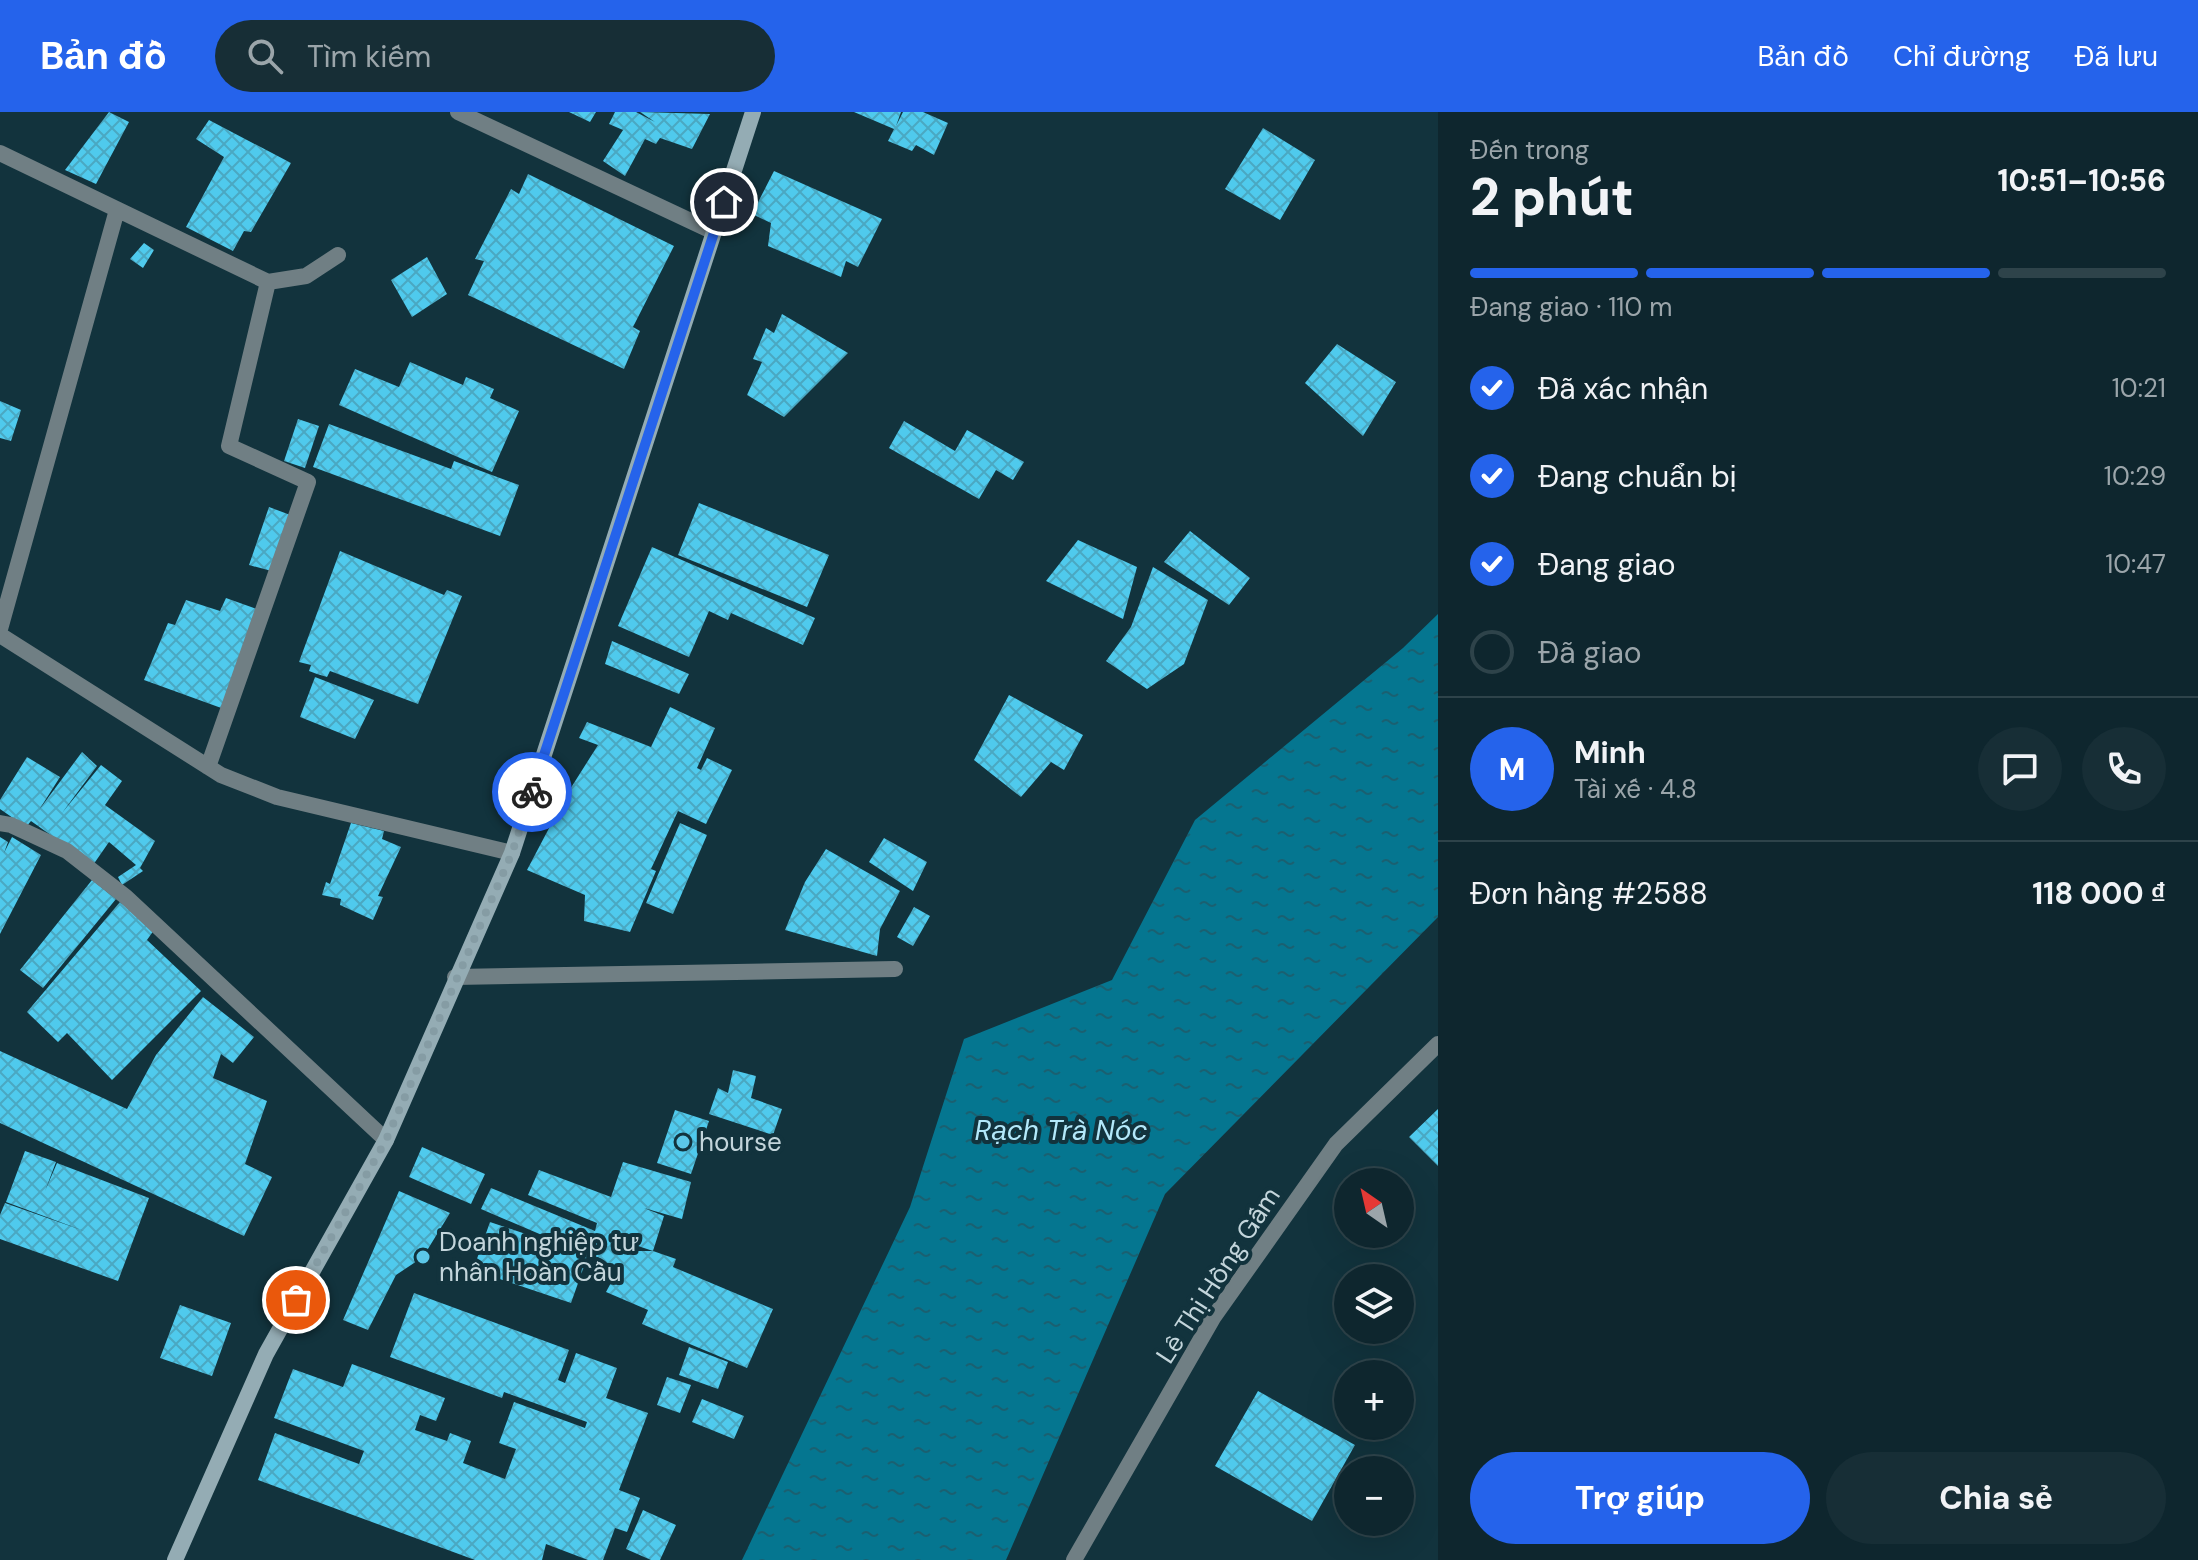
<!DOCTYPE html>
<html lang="vi">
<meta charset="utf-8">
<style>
:root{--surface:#0e262e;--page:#172e36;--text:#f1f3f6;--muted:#9ba5aa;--line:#2e434a;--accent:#2563eb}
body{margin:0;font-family:"DM Sans",sans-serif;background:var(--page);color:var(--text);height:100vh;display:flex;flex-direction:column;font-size:30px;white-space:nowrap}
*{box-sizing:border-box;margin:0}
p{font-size:26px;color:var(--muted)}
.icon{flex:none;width:44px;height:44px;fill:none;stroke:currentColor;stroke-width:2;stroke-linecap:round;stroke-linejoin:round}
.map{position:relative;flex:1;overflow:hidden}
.side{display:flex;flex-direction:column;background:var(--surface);width:760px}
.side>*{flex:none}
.needle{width:52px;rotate:326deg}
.buttons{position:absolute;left:1334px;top:1056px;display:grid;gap:16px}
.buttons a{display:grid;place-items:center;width:80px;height:80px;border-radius:50%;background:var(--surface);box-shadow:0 8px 32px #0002,0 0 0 2px var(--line);font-size:40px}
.pin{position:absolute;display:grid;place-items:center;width:68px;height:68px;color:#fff;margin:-34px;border:4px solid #fff;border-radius:50%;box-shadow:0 2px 8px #0007}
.courier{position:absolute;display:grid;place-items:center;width:80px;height:80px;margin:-40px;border:6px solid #2563eb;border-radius:50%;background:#fff;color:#222;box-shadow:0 2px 10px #0007}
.head em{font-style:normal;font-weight:800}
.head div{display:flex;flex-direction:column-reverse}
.head{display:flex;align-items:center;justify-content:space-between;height:136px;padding:0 32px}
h1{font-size:52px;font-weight:800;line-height:60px}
.bar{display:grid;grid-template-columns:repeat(4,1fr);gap:12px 8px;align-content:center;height:96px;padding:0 32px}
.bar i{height:10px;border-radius:6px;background:var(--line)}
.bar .on{background:var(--accent)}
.bar p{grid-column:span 4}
.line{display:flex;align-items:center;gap:20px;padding:0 32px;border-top:2px solid var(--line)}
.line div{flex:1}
.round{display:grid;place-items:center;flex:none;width:84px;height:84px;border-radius:42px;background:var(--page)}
ol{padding:0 32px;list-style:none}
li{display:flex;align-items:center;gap:24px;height:88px}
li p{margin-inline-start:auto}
li .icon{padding:8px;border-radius:50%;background:var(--accent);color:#fff;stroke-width:4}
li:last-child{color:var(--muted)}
li i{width:44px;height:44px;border:4px solid var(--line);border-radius:50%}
.action{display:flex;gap:16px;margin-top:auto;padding:16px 32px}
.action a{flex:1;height:92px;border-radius:48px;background:var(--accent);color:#fff;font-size:32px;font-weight:800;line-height:92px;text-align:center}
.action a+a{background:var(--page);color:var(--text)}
header{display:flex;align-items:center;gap:48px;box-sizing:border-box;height:112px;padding:0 40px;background:var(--accent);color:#fff}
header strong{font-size:38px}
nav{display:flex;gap:44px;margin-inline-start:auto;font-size:28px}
.search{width:560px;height:72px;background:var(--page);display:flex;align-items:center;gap:20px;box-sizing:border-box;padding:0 28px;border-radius:44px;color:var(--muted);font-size:30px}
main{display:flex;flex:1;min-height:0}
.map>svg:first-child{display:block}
.water{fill:url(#water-ripples)}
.building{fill:url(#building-cross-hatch);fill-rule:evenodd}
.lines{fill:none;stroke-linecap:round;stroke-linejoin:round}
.lane{stroke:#707f84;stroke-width:16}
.street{stroke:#707f84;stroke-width:16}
.secondary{stroke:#94acb4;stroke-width:16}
.done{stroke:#859ca4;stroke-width:8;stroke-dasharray:0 14.4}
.route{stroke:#2563eb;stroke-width:10}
.poi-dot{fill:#5cc7e8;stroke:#12333d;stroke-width:3}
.labels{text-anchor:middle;stroke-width:8;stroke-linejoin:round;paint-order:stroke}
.poi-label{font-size:26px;fill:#c3d5db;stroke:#12333d;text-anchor:start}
.street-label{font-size:26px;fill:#c3d5db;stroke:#12333d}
.water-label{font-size:28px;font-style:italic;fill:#b3e8fa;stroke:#12333d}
</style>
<header>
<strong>Bản đồ</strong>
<div class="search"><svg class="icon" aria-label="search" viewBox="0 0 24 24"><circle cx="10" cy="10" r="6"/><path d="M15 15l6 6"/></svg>Tìm kiếm</div>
<nav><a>Bản đồ</a><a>Chỉ đường</a><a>Đã lưu</a></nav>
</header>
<main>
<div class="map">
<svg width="1438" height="1448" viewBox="0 0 1438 1448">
<defs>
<pattern id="water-ripples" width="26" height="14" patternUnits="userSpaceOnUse" patternTransform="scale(2)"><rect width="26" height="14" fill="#057690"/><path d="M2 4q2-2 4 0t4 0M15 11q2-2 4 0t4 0" fill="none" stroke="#1a6071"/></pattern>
<pattern id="building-cross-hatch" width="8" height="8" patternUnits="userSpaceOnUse" patternTransform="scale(2)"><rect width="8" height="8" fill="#4fcaed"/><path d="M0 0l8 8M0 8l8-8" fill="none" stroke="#4aa8c2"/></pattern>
</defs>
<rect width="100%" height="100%" fill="#12333d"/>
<path class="water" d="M 1438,502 L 1438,805 L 1165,1082 L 1006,1448 L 742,1448 L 910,1095 L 964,927 L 1112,868 L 1195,708 L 1403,536 Z"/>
<path class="building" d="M 109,0 L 129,10 L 96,72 L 65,58 Z
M 569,0 L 596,0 L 590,10 Z
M 615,0 L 636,0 L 655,10 L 640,0 L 710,2 L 692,37 L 660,26 L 656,32 L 645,27 L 625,64 L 603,49 L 623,18 L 609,12 Z
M 854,0 L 901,0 L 896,14 L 903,0 L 923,0 L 948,11 L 934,43 L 916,33 L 912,39 L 888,29 L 894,17 Z
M 209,8 L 291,51 L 251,120 L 244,119 L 233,139 L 186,115 L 224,45 L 196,27 Z
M 1263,16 L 1315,48 L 1280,108 L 1225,77 Z
M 774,59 L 882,107 L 858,155 L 846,149 L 841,165 L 768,134 L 771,111 L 752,102 Z
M 528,62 L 674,134 L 633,215 L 640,219 L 624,257 L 468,183 L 484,149 L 475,147 L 511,77 L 519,82 Z
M 144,131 L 154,138 L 143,156 L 130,147 Z
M 427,145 L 447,182 L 412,205 L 391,168 Z
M 782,202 L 848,241 L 784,305 L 747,283 L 762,250 L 753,247 L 766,216 L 774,221 Z
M 1337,232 L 1396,270 L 1363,324 L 1305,271 Z
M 410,250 L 463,273 L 466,265 L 494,277 L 490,286 L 519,299 L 492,360 L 339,293 L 355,257 L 399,275 Z
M 0,289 L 21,298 L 11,329 L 0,326 Z
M 298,307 L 319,314 L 305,356 L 284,349 Z
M 904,309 L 955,339 L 967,318 L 1024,350 L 1013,368 L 996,358 L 979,387 L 889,336 Z
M 329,312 L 451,357 L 454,349 L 519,373 L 500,424 L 313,355 Z
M 699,391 L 829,443 L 807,495 L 678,443 Z
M 269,395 L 293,404 L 275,460 L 249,453 Z
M 1190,419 L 1250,466 L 1229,493 L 1164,450 Z
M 1078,428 L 1137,455 L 1123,507 L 1046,469 Z
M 652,435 L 815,506 L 803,533 L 731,501 L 728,508 L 709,499 L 689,545 L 618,514 Z
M 340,439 L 444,483 L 447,478 L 462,484 L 418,592 L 330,559 L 327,565 L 317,562 L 309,559 L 311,553 L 299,550 Z
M 1153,455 L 1208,488 L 1184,552 L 1147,577 L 1106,549 L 1131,515 Z
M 226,486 L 257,497 L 224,597 L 144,568 L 168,511 L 175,513 L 186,488 L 220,499 Z
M 612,529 L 689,562 L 679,582 L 605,552 Z
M 315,565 L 374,588 L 355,627 L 300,605 Z
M 1009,583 L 1083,623 L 1064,658 L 1051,650 L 1021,685 L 974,648 Z
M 670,595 L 715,616 L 697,656 L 701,658 L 707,646 L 732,658 L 706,712 L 678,699 L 651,757 L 656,759 L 630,820 L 584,809 L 585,783 L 527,758 L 567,682 L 598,633 L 579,626 L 587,610 L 651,635 Z
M 82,640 L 97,654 L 62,701 L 101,653 L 122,669 L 105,693 L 155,729 L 140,756 L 143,759 L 122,773 L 118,765 L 136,753 L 109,730 L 93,753 L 31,709 L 26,715 L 0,697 L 0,688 L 27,645 L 60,665 L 39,698 Z
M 351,711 L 384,719 L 382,727 L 401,735 L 378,784 L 383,785 L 373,808 L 340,793 L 341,787 L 322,783 L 326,770 L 330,772 Z
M 680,711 L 707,723 L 673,802 L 646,791 Z
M 0,725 L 8,730 L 4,741 L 12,725 L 41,743 L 0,822 Z
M 884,726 L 927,750 L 913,779 L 869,750 Z
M 826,737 L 900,779 L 880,817 L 877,844 L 785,818 L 805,770 Z
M 92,768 L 116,787 L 43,876 L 20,858 Z
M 120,790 L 154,818 L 147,828 L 201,879 L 112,968 L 67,921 L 58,930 L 27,900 Z
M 914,795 L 930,804 L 913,834 L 897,825 Z
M 203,885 L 254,925 L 233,951 L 221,942 L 213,966 L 267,989 L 245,1052 L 272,1065 L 244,1124 L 0,1011 L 0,939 L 127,997 L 156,943 Z
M 733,958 L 756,964 L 751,986 L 782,997 L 773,1023 L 709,1002 L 718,976 L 728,981 Z
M 1438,997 L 1438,1054 L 1409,1025 Z
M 675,998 L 709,1009 L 691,1062 L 657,1051 Z
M 422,1035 L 485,1062 L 471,1092 L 409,1065 Z
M 25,1039 L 56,1050 L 45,1079 L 57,1051 L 149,1086 L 118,1169 L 0,1127 L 0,1103 L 5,1091 L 87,1120 L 6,1090 Z
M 623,1050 L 691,1070 L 682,1107 L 644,1096 L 664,1104 L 653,1139 L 676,1147 L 673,1155 L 773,1197 L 747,1256 L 642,1212 L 648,1198 L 606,1180 L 619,1156 L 481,1097 L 491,1076 L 595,1119 L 597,1111 L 528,1083 L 539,1058 L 611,1085 ZM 629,1131 L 653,1139 L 626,1139 Z
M 399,1079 L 450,1101 L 423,1145 L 396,1163 L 368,1218 L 343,1208 Z
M 490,1110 L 588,1143 L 571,1191 L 473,1158 Z
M 414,1181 L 569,1238 L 558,1268 L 565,1271 L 576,1241 L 617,1256 L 606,1286 L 648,1301 L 619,1378 L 640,1386 L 627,1420 L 615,1416 L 603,1448 L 588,1448 L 546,1432 L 542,1448 L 475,1448 L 258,1368 L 275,1321 L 359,1352 L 364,1339 L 274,1306 L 293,1257 L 343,1275 L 352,1252 L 445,1286 L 436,1309 L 420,1303 L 415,1318 L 447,1329 L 450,1321 L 471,1329 L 463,1351 L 505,1367 L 516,1337 L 499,1331 L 514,1290 L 585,1316 L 587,1310 L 504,1280 L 502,1286 L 390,1245 Z
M 180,1193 L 231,1211 L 212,1264 L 160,1246 Z
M 689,1235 L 728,1250 L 718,1277 L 679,1263 Z
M 667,1265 L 691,1273 L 680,1301 L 657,1293 Z
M 1258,1279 L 1355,1333 L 1312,1409 L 1215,1354 Z
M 702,1287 L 744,1304 L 734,1327 L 692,1310 Z
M 643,1398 L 676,1413 L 660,1448 L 651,1448 L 626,1437 Z"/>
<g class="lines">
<path class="lane" d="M 458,0 L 714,120"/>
<path class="street" d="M 0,41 L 268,170 L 306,164 L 338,143
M 0,517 L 117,98
M 0,523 L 221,663 L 277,685 L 512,741
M 208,655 L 308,370 L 229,334 L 268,170
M 0,711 L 11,713 L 67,739 L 126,785 L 386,1028
M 455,865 L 895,857
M 1074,1448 L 1213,1206 L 1336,1032 L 1438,932"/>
<path class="secondary" d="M 175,1448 L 266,1242 L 386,1028 L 512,741 L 753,0"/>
</g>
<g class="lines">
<path class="done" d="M 296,1188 L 386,1028 L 512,741 L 532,680"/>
<path class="route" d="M 532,680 L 724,90"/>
</g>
<g class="poi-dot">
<circle cx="683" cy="1030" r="8"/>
<circle cx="423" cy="1145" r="8"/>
</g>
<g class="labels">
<g class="poi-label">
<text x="699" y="1039">hourse</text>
<text x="439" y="1139">Doanh nghiệp tư<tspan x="439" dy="30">nhân Hoàn Cầu</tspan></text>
</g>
<g class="street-label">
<text transform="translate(1218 1163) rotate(-57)" y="9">Lê Thị Hồng Gấm</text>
</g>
<g class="water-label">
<text x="1061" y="1028">Rạch Trà Nóc</text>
</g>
</g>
</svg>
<div class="buttons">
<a><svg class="needle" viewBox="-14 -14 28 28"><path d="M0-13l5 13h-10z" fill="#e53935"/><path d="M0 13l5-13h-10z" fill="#9ba5aa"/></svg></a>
<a><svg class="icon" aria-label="layers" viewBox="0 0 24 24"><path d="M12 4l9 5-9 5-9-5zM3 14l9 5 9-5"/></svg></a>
<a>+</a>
<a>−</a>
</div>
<div class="pin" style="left:296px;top:1188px;background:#ea580c"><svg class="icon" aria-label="bag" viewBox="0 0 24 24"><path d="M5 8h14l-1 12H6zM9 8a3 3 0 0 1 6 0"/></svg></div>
<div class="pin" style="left:724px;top:90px;background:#1f2937"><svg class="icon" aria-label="home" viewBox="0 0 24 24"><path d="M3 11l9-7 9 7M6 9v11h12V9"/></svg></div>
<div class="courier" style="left:532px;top:680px"><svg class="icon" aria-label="bike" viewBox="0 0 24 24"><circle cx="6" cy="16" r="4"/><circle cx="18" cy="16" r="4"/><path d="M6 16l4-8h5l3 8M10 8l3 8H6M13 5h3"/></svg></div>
</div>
<section class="side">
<div class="head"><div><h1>2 phút</h1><p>Đến trong</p></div><em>10:51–10:56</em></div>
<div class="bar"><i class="on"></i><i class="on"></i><i class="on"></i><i></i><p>Đang giao · 110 m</p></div>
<ol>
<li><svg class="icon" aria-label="check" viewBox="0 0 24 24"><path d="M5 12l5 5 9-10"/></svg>Đã xác nhận<p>10:21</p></li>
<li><svg class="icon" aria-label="check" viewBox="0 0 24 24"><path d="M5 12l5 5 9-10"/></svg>Đang chuẩn bị<p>10:29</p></li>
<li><svg class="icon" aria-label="check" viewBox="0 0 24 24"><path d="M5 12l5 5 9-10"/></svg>Đang giao<p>10:47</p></li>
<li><i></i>Đã giao</li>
</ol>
<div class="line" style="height:144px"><b class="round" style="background:var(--accent);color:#fff">M</b><div><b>Minh</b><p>Tài xế · 4.8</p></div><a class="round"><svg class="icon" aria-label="chat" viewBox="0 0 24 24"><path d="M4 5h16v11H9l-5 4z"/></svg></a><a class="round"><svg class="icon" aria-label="phone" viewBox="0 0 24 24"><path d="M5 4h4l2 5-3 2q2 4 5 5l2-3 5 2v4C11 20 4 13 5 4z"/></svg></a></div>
<div class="line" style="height:104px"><div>Đơn hàng #2588</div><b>118 000 ₫</b></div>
<div class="action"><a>Trợ giúp</a><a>Chia sẻ</a></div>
</section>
</main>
